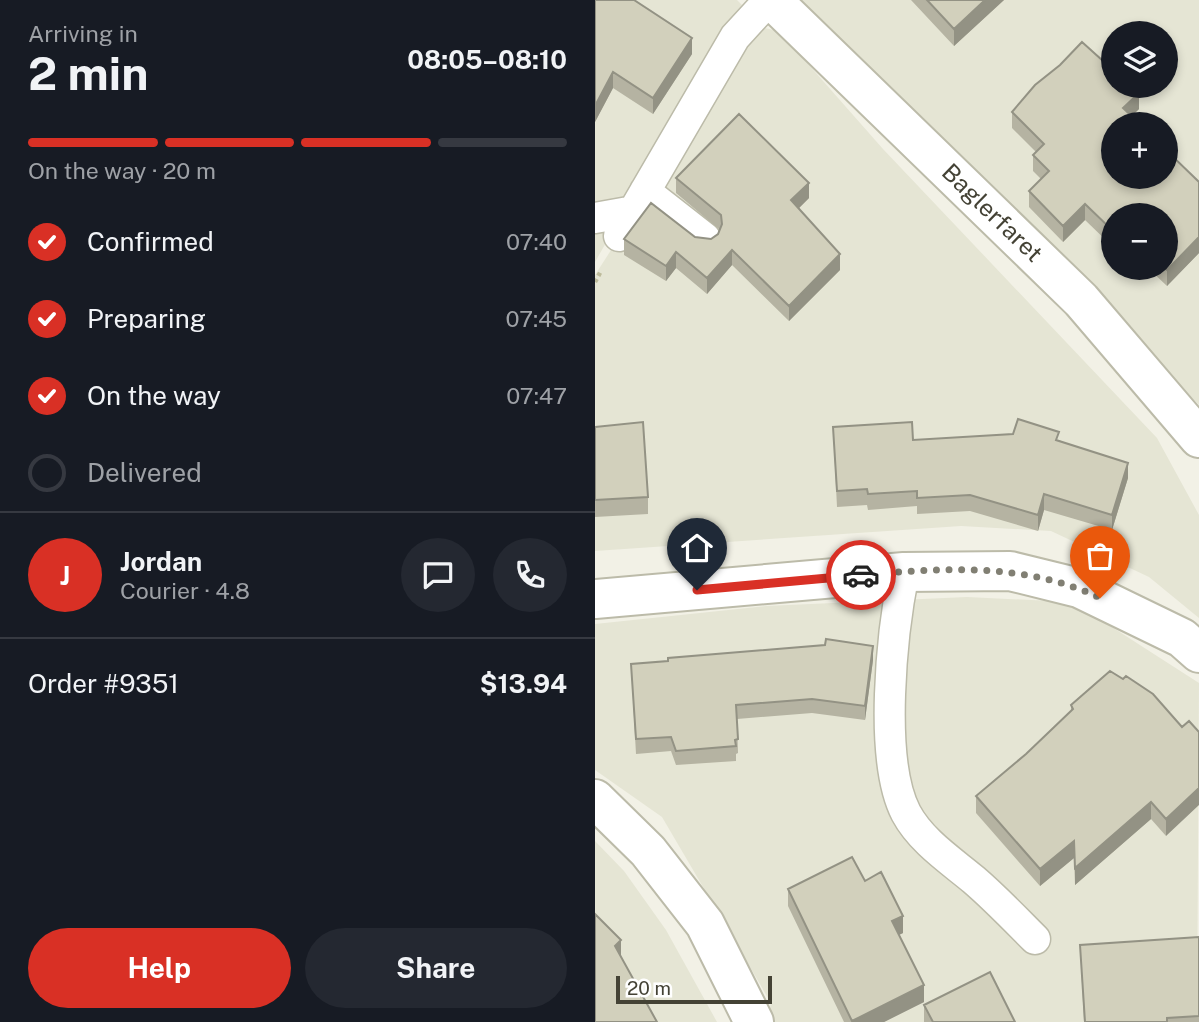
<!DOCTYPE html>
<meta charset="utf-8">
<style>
:root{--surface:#171b24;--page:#242831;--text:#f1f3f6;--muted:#9ea1a6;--line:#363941;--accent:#d93025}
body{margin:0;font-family:"Public Sans",sans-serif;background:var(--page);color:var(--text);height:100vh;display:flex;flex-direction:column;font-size:26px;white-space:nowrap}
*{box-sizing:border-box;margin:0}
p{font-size:23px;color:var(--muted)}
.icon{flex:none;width:38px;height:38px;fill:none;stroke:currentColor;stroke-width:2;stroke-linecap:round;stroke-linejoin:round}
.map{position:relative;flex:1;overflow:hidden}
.drawer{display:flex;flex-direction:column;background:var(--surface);width:595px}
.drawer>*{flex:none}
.fabs{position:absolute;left:506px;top:21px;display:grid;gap:14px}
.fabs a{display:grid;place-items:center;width:77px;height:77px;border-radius:50%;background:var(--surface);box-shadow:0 4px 10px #0003;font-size:35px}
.scale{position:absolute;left:21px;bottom:18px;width:156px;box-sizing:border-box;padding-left:7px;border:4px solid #444235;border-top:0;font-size:19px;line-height:24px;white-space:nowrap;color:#444235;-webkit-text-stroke:5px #fff;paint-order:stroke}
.pin{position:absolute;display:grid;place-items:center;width:60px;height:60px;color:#fff;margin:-72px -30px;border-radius:50% 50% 50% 0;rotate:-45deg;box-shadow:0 0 7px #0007}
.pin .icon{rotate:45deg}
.courier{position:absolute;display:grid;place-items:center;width:70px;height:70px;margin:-35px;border:5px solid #d93025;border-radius:50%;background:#fff;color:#222;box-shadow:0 2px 9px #0007}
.overview em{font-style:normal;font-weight:700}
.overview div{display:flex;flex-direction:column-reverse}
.overview{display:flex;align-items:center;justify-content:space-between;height:119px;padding:0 28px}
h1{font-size:46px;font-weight:700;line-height:52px}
.bar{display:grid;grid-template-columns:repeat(4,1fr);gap:10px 7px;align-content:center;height:84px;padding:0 28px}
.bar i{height:9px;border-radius:5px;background:var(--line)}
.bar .selected{background:var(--accent)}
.bar p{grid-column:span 4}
.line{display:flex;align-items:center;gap:18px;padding:0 28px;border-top:2px solid var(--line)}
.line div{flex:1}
.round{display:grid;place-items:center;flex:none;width:74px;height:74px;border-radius:37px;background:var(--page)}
ol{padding:0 28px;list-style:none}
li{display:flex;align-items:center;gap:21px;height:77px}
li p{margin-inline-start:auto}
li .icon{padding:7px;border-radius:50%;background:var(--accent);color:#fff;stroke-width:4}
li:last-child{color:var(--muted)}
li i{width:38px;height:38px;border:4px solid var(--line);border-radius:50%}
.cta{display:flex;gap:14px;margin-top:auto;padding:14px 28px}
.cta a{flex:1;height:80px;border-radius:42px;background:var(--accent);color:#fff;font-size:28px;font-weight:700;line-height:80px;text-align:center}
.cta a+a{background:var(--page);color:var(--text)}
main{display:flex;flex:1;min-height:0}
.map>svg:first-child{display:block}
.residential{fill:#e5e5d4;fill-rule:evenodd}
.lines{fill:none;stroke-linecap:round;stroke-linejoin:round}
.service-casing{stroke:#bcbba9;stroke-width:33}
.minor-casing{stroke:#bcbba9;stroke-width:42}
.path{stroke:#bdbb9b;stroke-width:4.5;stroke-dasharray:3.5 3.5;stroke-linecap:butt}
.service{stroke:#fff;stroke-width:30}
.minor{stroke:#fff;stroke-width:38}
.wall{fill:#b5b3a2}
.shaded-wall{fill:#939284}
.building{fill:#d2d0bc;stroke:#939284;stroke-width:2}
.done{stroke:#817f73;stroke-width:7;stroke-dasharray:0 12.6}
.route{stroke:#d93025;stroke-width:9}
.labels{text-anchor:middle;stroke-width:6;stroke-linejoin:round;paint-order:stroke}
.street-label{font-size:24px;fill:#444235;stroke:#fff}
</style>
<main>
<section class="drawer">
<div class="overview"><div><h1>2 min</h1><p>Arriving in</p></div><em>08:05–08:10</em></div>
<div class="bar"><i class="selected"></i><i class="selected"></i><i class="selected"></i><i></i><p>On the way · 20 m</p></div>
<ol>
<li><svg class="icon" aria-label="check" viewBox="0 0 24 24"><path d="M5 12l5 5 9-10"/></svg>Confirmed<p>07:40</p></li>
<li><svg class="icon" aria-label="check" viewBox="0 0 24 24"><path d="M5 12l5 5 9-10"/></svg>Preparing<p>07:45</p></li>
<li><svg class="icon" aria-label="check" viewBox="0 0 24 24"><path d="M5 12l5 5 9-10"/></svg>On the way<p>07:47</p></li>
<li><i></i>Delivered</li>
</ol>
<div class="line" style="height:126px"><b class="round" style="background:var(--accent);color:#fff">J</b><div><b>Jordan</b><p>Courier · 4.8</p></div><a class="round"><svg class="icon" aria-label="chat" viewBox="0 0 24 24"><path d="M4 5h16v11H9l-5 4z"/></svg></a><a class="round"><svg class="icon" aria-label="phone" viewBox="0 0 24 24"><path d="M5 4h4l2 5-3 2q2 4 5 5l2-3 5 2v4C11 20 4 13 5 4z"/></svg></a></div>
<div class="line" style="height:91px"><div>Order #9351</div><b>$13.94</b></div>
<div class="cta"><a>Help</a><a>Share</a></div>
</section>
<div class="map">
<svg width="604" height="1022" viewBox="0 0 604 1022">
<rect width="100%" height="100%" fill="#f2f1e6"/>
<path class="residential" d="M 0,0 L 142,0 L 147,5 L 0,262 Z
M 204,0 L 604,0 L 604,405 L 399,200 ZM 518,33 L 570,33 L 570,86 L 518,86 ZM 518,124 L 570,124 L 570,177 L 518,177 ZM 518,215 L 570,215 L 570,268 L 518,268 Z
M 160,26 L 184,31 L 288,149 L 562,438 L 604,515 L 604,618 L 554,577 L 456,531 L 366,526 L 0,551 L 0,275 Z
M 372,597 L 478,602 L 604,683 L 602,1022 L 172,1022 L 176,1003 L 67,817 L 0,770 L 0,624 L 171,606 Z
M 0,841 L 29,871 L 71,930 L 122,1022 L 0,1022 Z"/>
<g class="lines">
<defs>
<path id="service" d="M 50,191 L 110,238
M 0,218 L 39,211
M 24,236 L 140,37 L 174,0
M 309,572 C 297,631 283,759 311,813 C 326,841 355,860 379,880 C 400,898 420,919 440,939"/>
<path id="minor" d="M 177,0 L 486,300 L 604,438
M 0,599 L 309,572 L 415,571 L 484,588 L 587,638 L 604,653
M 0,799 L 53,851 L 110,924 L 159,1022"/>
</defs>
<use href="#service" class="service-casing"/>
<use href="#minor" class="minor-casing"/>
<path class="path" d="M 0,282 L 6,271"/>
<use href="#service" class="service"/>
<use href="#minor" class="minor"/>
</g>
<path class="wall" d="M 0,0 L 97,54 L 58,114 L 18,88 L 0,122 Z
M 316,0 L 409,0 L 359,46 Z
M 544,109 L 537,116 L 604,182 L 604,253 L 572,286 L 553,268 L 570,268 L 518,215 L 518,247 L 490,220 L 468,242 L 434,207 L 434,191 L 446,179 L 438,171 L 438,155 L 441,152 L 417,128 L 417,112 Z
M 81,178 L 214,198 L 204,208 L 245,270 L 194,321 L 137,265 L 112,294 L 81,268 L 71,281 L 29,255 L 29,239 L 100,237 L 116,239 L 123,234 L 125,230 L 81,193 Z
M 0,427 L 53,497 L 53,514 L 0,517 Z
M 238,427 L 318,440 L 464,440 L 533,478 L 517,530 L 449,510 L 443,531 L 375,511 L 322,514 L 322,506 L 273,510 L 272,505 L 242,507 Z
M 278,660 L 270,720 L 217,713 L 142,719 L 143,753 L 141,754 L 141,761 L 81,765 L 76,751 L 41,754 L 36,664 Z
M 476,705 L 587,727 L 571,836 L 556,819 L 480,885 L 479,858 L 445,886 L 381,813 L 381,796 L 431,754 L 476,711 Z
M 270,881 L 308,933 L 304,935 L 329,1002 L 289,1022 L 249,1022 L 193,906 L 193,889 Z
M 604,937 L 604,1022 L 489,1022 L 485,945 Z
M 329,1005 L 420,1022 L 329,1022 Z"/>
<path class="shaded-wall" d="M 390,0 L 409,0 L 359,46 L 359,29 Z
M 97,38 L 97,54 L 58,114 L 58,98 Z
M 18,72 L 18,88 L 0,122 L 0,106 Z
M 544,93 L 544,109 L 528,124 L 528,108 Z
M 214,183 L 214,198 L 196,216 L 196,200 Z
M 490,204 L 490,220 L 468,242 L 468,226 Z
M 604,237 L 604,253 L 572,286 L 572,270 Z
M 137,250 L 137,265 L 112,294 L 112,278 Z
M 81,252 L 81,268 L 71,281 L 71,266 Z
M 245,254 L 245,270 L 194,321 L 194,306 Z
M 533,463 L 533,478 L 517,530 L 517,515 Z
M 449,494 L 449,510 L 443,531 L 443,515 Z
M 278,646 L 278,660 L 270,720 L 270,706 Z
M 604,788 L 604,805 L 571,836 L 571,819 Z
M 556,802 L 556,819 L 480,885 L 480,868 Z
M 479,841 L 479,858 L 445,886 L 445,869 Z
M 308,916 L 308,933 L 297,938 L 297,921 Z
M 26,940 L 26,956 L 20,962 L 20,946 Z
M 329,985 L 329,1002 L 289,1022 L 257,1022 L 257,1021 Z"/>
<path class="building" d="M 0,0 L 39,0 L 97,38 L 58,98 L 18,72 L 0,106 Z
M 332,0 L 390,0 L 359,29 Z
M 487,42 L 518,70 L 518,86 L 535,86 L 544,93 L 528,108 L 545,124 L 518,124 L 518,177 L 570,177 L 570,149 L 604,182 L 604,237 L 572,270 L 569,268 L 570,268 L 570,215 L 518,215 L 518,231 L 490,204 L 468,226 L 434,191 L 454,171 L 438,155 L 449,144 L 417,112 L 440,85 L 465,65 Z
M 144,114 L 214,183 L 196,200 L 245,254 L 194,306 L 137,250 L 112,278 L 81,252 L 71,266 L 29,239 L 56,203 L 100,237 L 116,239 L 123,234 L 127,224 L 126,215 L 81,178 Z
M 423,419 L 464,432 L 461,440 L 533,463 L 517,515 L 449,494 L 443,515 L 375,495 L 322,498 L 322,491 L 273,494 L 272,489 L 242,491 L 238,427 L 317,422 L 318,440 L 418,434 Z
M 48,422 L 53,497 L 0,500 L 0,427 Z
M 231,639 L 278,646 L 270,706 L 217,699 L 141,705 L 143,739 L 140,740 L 141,746 L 81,751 L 76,737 L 41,739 L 36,664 L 73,661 L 73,658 L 230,645 Z
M 515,671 L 528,679 L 531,676 L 558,694 L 587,727 L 594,721 L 604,732 L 604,788 L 571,819 L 556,802 L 480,868 L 479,841 L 445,869 L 381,796 L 431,754 L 478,709 L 476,705 Z
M 257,857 L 270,881 L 286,872 L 308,916 L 297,921 L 329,985 L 257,1021 L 193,889 Z
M 0,914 L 26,940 L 20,946 L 62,1022 L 0,1022 Z
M 604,937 L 604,1016 L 572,1018 L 572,1022 L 490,1022 L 485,945 Z
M 395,972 L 420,1022 L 338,1022 L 329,1005 Z"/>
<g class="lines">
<path class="done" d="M 266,575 C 346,568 431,562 505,598"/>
<path class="route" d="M 102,590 L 266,575"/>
</g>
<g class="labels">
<g class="street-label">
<text transform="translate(397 213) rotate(44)" y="8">Baglerfaret</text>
</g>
</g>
</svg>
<div class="fabs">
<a><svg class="icon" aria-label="layers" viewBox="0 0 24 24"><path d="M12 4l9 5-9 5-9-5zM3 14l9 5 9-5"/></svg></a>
<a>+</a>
<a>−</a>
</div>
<div class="scale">20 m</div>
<div class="pin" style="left:505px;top:598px;background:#ea580c"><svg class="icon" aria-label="bag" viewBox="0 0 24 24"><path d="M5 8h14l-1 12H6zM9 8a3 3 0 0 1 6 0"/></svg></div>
<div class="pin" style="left:102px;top:590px;background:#1f2937"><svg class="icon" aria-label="home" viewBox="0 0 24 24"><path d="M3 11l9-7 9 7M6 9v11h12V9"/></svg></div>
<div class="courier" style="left:266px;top:575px"><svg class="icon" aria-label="car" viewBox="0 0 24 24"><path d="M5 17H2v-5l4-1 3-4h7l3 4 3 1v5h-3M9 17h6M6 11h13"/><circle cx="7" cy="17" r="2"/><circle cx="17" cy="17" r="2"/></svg></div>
</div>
</main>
